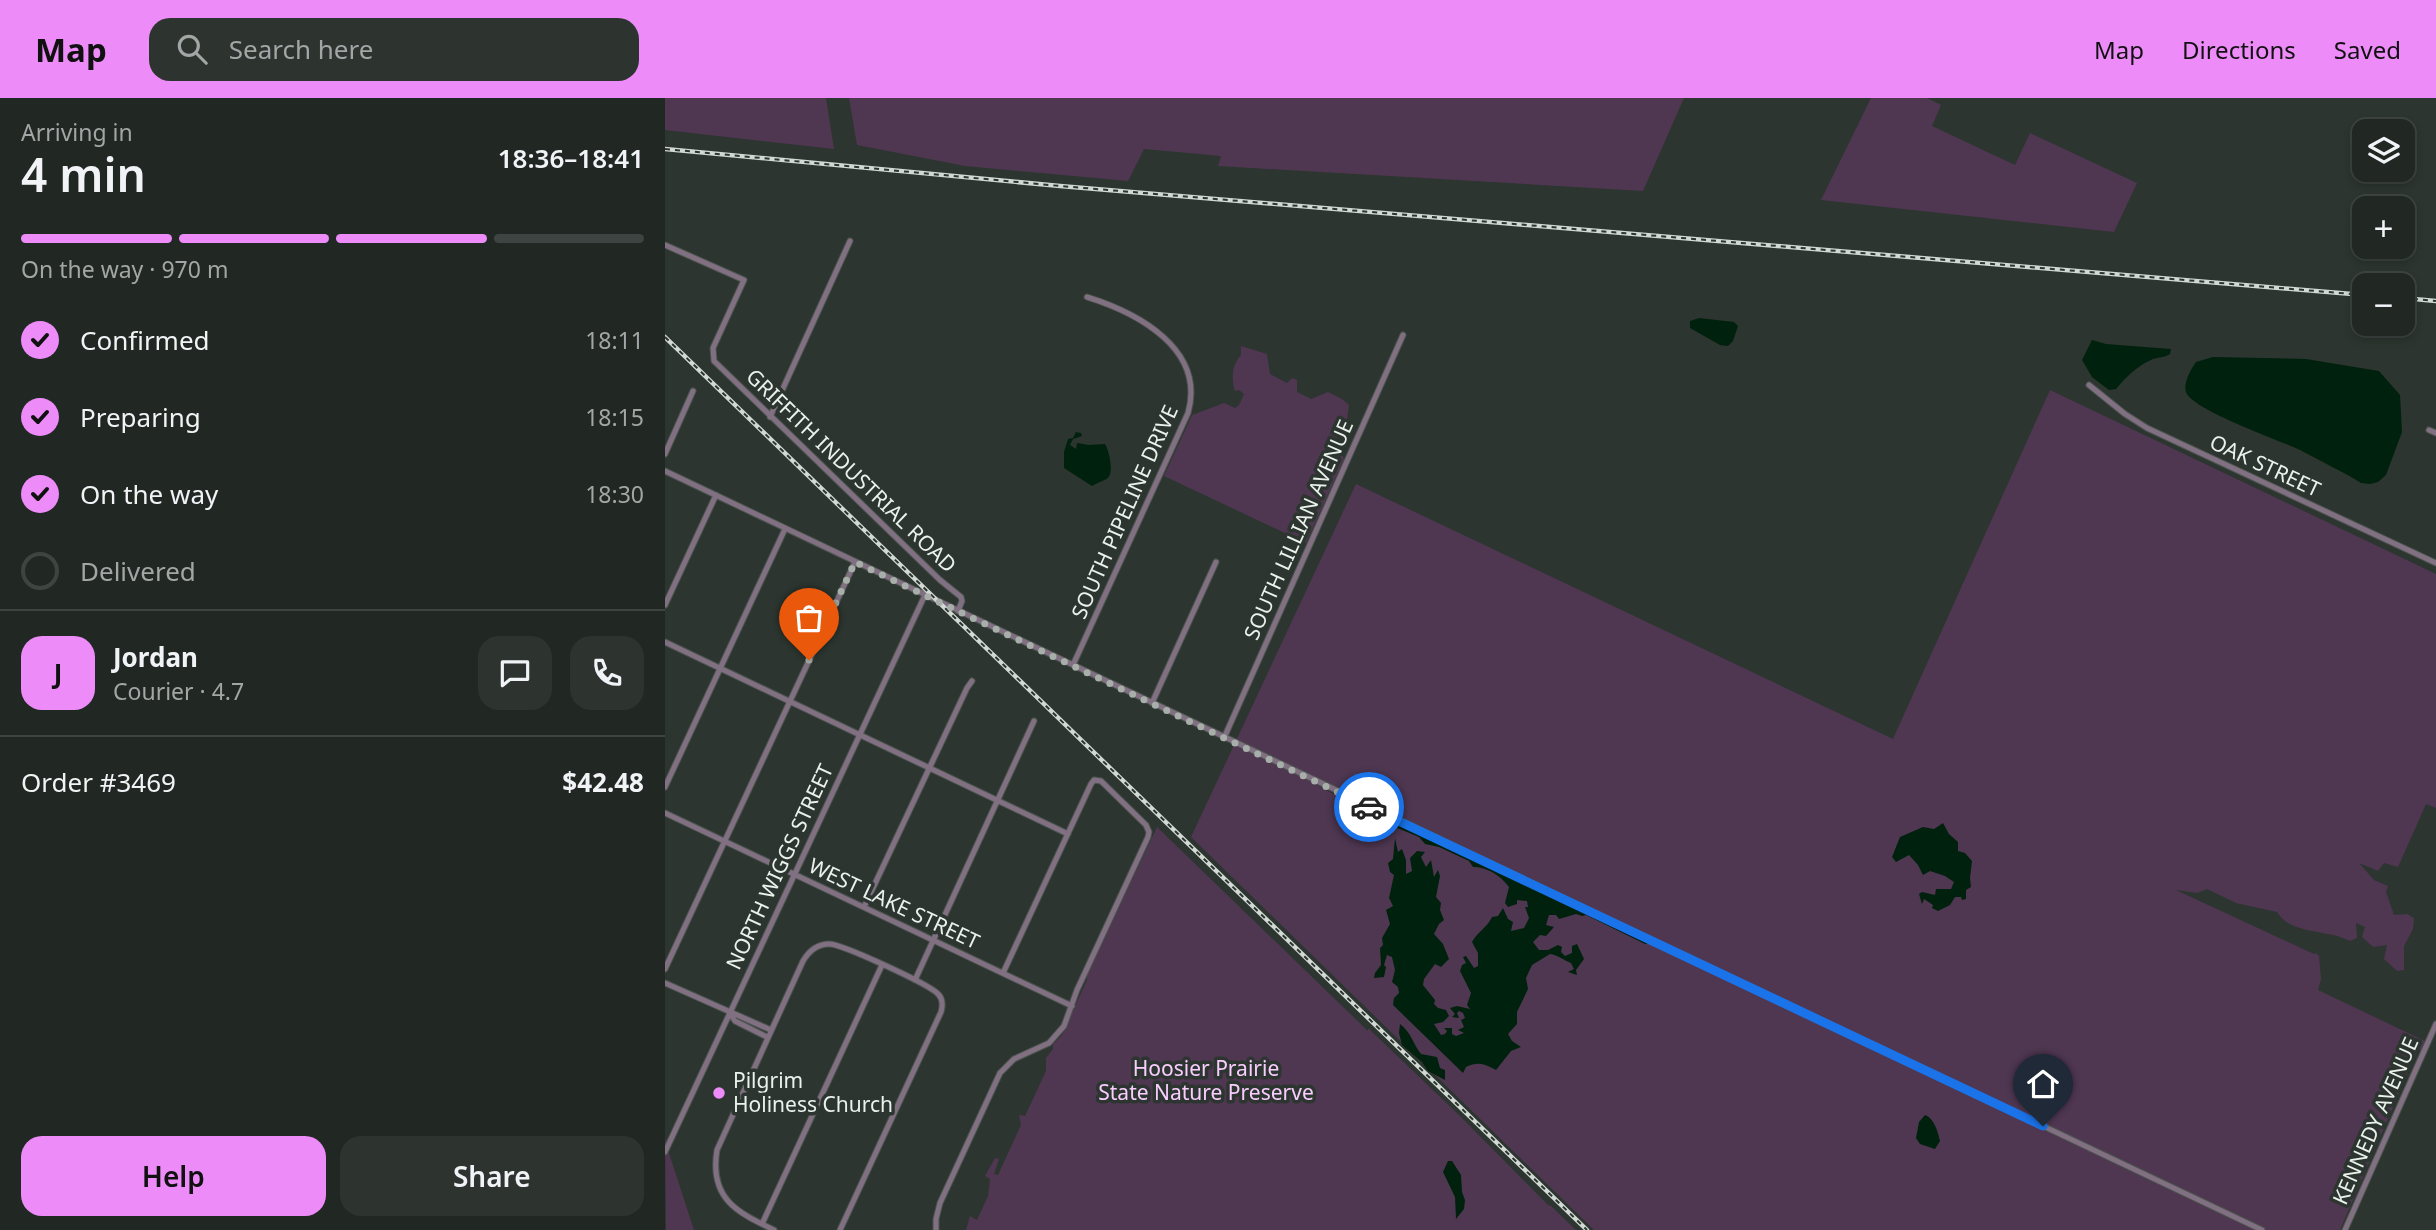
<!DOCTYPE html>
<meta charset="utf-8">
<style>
:root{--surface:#212823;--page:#2d3430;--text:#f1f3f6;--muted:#a2a6a6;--line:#3e4441;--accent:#ed8cf9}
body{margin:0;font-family:"Noto Sans",sans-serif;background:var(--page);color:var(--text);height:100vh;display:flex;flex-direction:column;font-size:26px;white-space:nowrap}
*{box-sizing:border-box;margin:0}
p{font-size:23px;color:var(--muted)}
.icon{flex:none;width:38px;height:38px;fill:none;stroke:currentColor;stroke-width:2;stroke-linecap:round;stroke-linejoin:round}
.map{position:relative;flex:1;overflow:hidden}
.drawer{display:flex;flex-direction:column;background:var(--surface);width:665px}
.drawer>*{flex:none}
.controls{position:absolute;left:1687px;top:21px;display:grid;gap:14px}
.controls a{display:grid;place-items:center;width:63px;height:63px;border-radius:14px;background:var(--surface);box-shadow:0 4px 10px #0003,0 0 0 2px var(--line);font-size:35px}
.pin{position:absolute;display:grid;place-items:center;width:60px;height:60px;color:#fff;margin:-72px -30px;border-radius:50% 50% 50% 0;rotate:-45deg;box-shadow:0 0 7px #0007}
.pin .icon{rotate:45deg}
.courier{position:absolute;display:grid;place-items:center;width:70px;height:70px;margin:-35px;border:5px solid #1a73e8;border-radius:50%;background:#fff;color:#222;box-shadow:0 2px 9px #0007}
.headline em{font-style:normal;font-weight:600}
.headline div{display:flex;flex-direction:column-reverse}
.headline{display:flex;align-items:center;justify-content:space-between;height:119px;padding:0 21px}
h1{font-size:46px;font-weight:600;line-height:52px}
.bar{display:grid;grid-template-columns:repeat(4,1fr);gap:10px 7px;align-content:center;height:84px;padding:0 21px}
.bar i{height:9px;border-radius:5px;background:var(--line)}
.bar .active{background:var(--accent)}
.bar p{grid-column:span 4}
.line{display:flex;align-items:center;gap:18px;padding:0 21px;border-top:2px solid var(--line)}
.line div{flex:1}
.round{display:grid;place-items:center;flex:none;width:74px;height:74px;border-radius:21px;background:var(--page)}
ol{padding:0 21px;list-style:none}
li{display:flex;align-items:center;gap:21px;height:77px}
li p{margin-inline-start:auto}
li .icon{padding:7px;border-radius:50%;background:var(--accent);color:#111;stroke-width:4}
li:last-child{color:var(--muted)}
li i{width:38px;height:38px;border:4px solid var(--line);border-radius:50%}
.action{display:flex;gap:14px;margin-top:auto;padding:14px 21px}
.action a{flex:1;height:80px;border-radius:21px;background:var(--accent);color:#111;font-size:28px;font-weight:600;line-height:80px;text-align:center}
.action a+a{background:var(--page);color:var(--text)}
header{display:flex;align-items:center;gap:42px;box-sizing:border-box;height:98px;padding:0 35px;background:var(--accent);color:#111}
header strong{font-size:33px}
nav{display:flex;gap:38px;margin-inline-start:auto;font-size:24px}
.search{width:490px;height:63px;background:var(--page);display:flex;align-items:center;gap:18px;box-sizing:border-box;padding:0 24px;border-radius:21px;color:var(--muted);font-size:26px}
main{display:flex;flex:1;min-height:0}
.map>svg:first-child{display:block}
.green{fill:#4f3751}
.water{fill:#00210d}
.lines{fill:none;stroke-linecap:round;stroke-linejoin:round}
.minor-casing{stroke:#4b534d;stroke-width:7}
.minor{stroke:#807082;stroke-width:5}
.rail-casing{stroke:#d2d9d4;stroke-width:4.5}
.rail{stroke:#2c352f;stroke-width:2;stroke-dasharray:5;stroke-linecap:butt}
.done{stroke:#a8afaa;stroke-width:7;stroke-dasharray:0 12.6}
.route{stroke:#1a73e8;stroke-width:9}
.poi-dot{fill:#ed8cf9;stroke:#2c352f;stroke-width:2.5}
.labels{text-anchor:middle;stroke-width:7;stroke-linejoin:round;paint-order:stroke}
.street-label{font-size:21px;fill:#ebf1ed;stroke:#2c352f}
.park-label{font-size:21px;fill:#facdff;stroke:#2c352f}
.poi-label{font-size:21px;fill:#ebf1ed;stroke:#2c352f;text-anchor:start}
</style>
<header>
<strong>Map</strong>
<div class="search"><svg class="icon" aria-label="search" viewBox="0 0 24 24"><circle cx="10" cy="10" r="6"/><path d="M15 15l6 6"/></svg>Search here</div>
<nav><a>Map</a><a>Directions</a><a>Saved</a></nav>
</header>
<main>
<section class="drawer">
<div class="headline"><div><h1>4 min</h1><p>Arriving in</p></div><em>18:36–18:41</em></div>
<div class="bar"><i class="active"></i><i class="active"></i><i class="active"></i><i></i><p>On the way · 970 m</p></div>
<ol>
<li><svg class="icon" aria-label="check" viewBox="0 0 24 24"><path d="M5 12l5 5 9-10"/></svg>Confirmed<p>18:11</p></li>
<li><svg class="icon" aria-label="check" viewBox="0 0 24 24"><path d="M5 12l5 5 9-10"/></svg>Preparing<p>18:15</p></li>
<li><svg class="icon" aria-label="check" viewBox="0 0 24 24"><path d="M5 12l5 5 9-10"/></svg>On the way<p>18:30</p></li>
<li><i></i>Delivered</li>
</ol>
<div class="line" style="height:126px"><b class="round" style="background:var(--accent);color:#111">J</b><div><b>Jordan</b><p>Courier · 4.7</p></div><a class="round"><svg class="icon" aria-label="chat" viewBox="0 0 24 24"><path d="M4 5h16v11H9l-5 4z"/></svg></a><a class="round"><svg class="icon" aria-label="phone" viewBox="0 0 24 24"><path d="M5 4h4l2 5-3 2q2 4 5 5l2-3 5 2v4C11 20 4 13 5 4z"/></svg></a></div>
<div class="line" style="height:91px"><div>Order #3469</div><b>$42.48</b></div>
<div class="action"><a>Help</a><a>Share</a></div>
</section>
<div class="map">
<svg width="1771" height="1132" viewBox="0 0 1771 1132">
<rect width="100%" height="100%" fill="#2c352f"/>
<path class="green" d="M 0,0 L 161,0 L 169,51 L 0,32 Z
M 184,0 L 1019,0 L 978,93 L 553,68 L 556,58 L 479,51 L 463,83 L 300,68 L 192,47 Z
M 1206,0 L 1262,0 L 1276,7 L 1267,28 L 1350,67 L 1365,35 L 1472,85 L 1449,134 L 1156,102 Z
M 576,248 L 602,256 L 605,276 L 622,285 L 627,280 L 632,282 L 632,294 L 646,301 L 663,294 L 677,301 L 684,307 L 682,322 L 672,343 L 679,361 L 641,445 L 499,378 L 527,317 L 559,305 L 570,310 L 574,307 L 579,296 L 574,292 L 570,293 C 566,281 567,266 576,257 Z
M 1385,292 L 1771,476 L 1771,710 L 1761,706 L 1733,769 L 1719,765 L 1713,773 L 1694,765 L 1709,782 L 1723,788 L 1721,794 L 1729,817 L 1742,816 L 1749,820 L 1748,831 L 1739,848 L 1739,872 L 1732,873 L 1719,861 L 1722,847 L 1708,849 L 1697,839 L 1700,829 L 1691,825 L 1692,840 L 1685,843 C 1664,831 1625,837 1612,814 L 1571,805 L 1542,791 L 1532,795 L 1511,792 L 1649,856 L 1651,855 L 1654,858 L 1656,881 L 1653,892 L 1760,943 L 1756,952 L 1753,951 L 1675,1132 L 929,1132 L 526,739 L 691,386 L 1228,641 Z
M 492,729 L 703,933 L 703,930 L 794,1017 L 884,1108 L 885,1107 L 911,1132 L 301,1132 L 305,1118 L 312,1122 L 323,1098 L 325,1081 L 320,1078 L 330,1060 L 334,1061 L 329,1076 L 333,1077 L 356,1027 L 354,1017 L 360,1018 L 381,973 L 381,960 L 388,951 L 388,946 L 397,937 L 422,882 L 422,877 Z
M 0,1038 L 2,1049 L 29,1132 L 1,1132 Z"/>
<path class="water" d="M 1034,220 L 1069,224 L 1073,228 L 1068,243 L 1063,248 L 1055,247 L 1025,230 L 1025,223 Z
M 1427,242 L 1441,246 L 1506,251 L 1505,256 C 1499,260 1494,259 1488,261 C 1472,268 1462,278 1451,291 L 1444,292 L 1427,279 L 1417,262 Z
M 1548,259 L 1641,261 L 1714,273 L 1735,297 L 1737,334 L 1721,377 L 1713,384 L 1705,386 L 1696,385 C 1677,373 1655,363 1635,352 C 1614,342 1527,312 1521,294 C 1518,285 1526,271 1531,264 Z
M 411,334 L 416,335 L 417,338 L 408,341 L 405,347 L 411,351 L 412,345 L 424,347 L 440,346 C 444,352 449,374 443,380 C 439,383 431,385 427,388 L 399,370 L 399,354 L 403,341 L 408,340 Z
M 647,685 L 984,846 L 980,846 L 921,817 L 917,818 L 911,816 L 894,821 L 891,817 L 884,817 L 881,827 L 889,829 L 881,838 L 875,837 L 868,844 L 874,852 L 883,852 L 893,847 L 897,849 L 896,854 L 900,858 L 907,855 L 907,848 L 912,846 L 919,861 L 911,872 L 912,877 L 903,874 L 909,871 L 906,865 C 898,862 893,857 885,856 L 867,867 L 861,880 L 863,891 L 852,914 L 852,926 L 843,936 L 847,943 L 856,949 L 846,953 L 831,972 C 820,966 813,963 801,969 L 798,975 L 728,907 L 729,900 L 734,895 L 733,889 L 727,884 L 730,872 L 727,859 L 722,857 L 719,867 L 721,869 L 719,879 L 709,880 L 710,875 L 716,867 L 715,850 L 718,847 L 717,840 L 725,826 L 721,812 L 728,808 L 724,800 L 729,777 L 725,774 L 723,765 L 728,761 L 730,740 L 733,754 L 737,751 L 741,762 L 741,776 L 747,773 L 745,760 L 752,753 L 760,754 L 756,759 L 761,769 L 766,762 L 769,779 L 773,772 L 775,778 L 771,799 L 776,805 L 775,812 L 779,822 L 774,826 L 769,836 L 778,846 L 784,861 L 776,869 L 770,866 L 759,881 L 758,887 L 770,902 L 769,906 L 773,910 L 781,912 L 784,918 L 778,924 L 769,926 L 776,937 L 780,936 L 782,933 L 779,930 L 787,930 L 787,936 L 791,938 L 799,935 L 793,932 L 799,929 L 796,922 L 800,920 L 798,915 L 794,913 L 792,915 L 794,920 L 787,919 L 790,916 L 785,910 L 792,908 L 805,911 L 802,907 L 806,895 L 795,873 L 797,867 L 801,865 L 798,859 L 801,858 L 809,870 L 813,868 L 813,855 L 807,844 C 813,833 822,830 827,819 L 833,818 L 838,810 L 843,821 L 848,824 L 846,833 L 859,830 L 864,820 L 860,809 L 863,809 L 862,803 L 852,802 L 852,806 L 843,809 L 840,805 L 844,789 C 835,777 822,769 808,769 L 804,763 L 774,749 L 760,746 L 754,739 L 730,729 L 707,715 Z
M 1278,725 L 1284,736 L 1293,744 L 1293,753 L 1300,755 L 1307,763 L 1305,780 L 1306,789 L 1301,792 L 1301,801 L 1297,802 L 1296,799 L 1290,799 L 1285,807 L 1273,813 L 1267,810 L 1268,807 L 1259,801 L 1257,806 L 1254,796 L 1257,794 L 1270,797 L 1271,791 L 1286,791 L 1289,784 L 1280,778 L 1265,773 L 1258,777 L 1253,767 L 1244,757 L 1231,764 L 1227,759 L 1235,739 L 1258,729 L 1269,731 Z
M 735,926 C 746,934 748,946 756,956 L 772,959 L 775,970 L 780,972 L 780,982 L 763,973 L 757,964 L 737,947 L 734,935 Z
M 1260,1017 C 1269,1020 1273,1034 1275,1043 L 1270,1051 L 1255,1046 L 1251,1040 L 1254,1024 Z
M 783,1063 L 787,1063 L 796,1077 L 797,1094 L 800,1102 L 799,1111 L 791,1121 L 790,1099 L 778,1074 Z"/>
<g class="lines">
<defs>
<path id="minor" d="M 0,147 L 79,182 L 48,250 L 49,263 L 275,482 L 296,499 L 297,503 L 293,513
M 1424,287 L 1460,316 L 1482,330 L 1771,465
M 105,319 L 185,143
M 1764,332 L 1771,335
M 0,356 L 28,293
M 0,373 L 1597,1132
M 0,507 L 51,397
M 0,544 L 403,736
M 408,567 L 523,315 C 541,251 473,215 422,199
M 487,605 L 551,464
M 559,640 L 738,237
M 0,689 L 120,431
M 0,715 L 407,908
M 199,809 L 302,590 L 307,583
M 0,871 L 190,464
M 250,882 L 369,623
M 0,885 L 106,932
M 65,915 L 70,923 L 102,939
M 0,1054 L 260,497
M 97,1126 L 217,867
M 109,1132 C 72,1114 44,1101 52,1052 L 138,863 C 144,853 152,846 164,846 C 177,846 261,885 272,895 C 278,900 278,907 276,914 L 175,1132
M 271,1132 L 271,1121 L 275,1105 L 335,975 L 349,961 L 384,945 L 399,928 L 412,892 L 483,739 L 484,734 L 481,727 L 436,683 L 429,682 L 426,686 L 338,875
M 1680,1132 L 1771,926"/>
</defs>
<use href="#minor" class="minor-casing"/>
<use href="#minor" class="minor"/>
<defs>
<path id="rail" d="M 0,51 L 395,88 L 1699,197
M 1738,200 L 1771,203
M 0,239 L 922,1132"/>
</defs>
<use href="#rail" class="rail-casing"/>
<use href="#rail" class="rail"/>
</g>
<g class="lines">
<path class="done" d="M 144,562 L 190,464 L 704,709"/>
<path class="route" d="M 704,709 L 1378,1028"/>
</g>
<circle class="poi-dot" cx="54" cy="995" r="7"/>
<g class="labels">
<g class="street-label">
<text transform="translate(1600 368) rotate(25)" y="7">OAK STREET</text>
<text transform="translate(186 373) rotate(44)" y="7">GRIFFITH INDUSTRIAL ROAD</text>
<text transform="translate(460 414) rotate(-66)" y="7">SOUTH PIPELINE DRIVE</text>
<text transform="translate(634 432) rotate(-66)" y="7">SOUTH LILLIAN AVENUE</text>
<text transform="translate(115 769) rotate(-65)" y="7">NORTH WIGGS STREET</text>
<text transform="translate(229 806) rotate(25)" y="7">WEST LAKE STREET</text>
<text transform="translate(1711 1023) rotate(-66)" y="7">KENNEDY AVENUE</text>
</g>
<g class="park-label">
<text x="541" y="978">Hoosier Prairie<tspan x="541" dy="24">State Nature Preserve</tspan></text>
</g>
<g class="poi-label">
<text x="68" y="990">Pilgrim<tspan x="68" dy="24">Holiness Church</tspan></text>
</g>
</g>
</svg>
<div class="controls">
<a><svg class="icon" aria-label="layers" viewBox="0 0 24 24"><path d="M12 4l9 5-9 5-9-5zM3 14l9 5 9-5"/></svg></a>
<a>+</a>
<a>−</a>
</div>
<div class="pin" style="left:144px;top:562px;background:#ea580c"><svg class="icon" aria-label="bag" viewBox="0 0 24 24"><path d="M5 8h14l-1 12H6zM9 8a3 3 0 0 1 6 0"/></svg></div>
<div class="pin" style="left:1378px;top:1028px;background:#1f2937"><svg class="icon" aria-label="home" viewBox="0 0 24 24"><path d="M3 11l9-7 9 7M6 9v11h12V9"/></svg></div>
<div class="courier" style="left:704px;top:709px"><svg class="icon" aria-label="car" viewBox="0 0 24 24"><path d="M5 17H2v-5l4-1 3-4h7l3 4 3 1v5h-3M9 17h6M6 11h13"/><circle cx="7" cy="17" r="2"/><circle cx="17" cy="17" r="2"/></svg></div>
</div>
</main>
